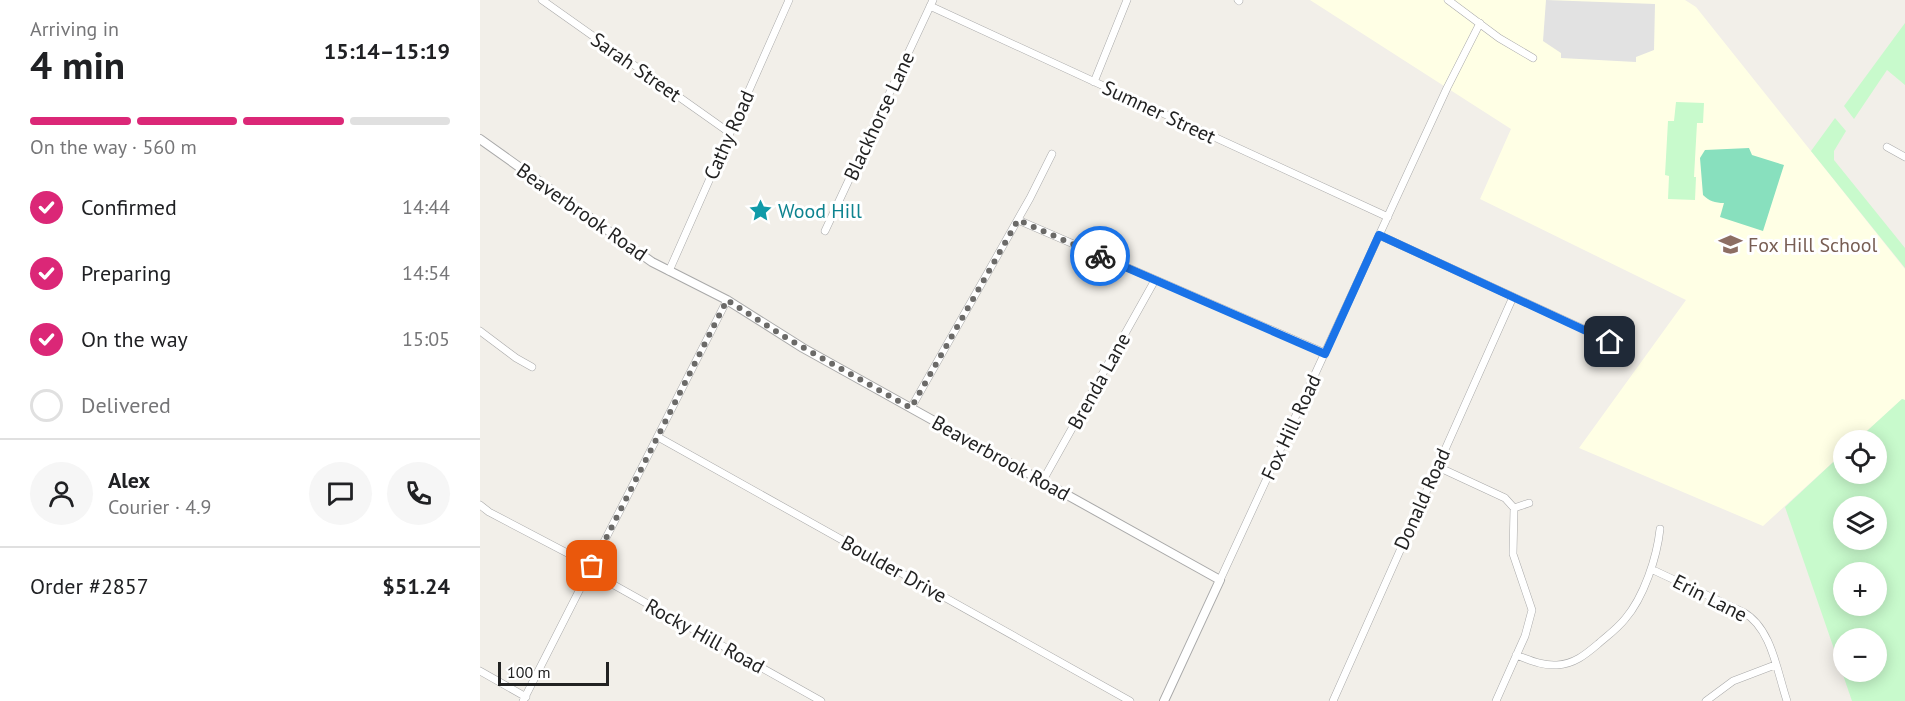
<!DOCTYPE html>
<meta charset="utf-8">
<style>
:root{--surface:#fff;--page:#f6f6f6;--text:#202124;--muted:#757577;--line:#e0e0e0;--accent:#db2777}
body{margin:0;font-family:"PT Sans",sans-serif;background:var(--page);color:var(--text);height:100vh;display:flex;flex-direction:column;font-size:22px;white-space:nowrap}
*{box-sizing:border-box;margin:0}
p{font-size:20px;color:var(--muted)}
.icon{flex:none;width:33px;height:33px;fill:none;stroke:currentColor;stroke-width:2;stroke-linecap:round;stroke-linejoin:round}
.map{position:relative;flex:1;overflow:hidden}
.panel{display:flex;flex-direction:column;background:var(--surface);width:480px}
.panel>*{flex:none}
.fabs{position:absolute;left:1353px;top:430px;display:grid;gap:12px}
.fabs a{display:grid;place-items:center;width:54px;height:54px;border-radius:50%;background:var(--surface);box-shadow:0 3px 15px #0003;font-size:30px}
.scale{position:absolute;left:18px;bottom:15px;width:111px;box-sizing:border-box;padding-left:6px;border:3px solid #222;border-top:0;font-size:16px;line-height:21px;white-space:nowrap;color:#222;-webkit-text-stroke:4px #fff;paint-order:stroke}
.pin{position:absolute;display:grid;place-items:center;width:51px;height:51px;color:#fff;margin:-26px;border-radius:12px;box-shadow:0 3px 9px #0006}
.courier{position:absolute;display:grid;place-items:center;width:60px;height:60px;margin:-30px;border:4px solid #1a73e8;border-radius:50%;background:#fff;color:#222;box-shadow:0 2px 8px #0007}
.head em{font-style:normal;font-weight:700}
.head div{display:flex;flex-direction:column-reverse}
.head{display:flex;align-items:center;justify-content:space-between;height:102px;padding:0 30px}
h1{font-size:39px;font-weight:700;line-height:45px}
.bar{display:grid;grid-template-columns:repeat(4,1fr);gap:9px 6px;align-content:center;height:72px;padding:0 30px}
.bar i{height:8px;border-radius:4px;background:var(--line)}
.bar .selected{background:var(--accent)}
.bar p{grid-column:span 4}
.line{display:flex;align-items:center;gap:15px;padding:0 30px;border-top:2px solid var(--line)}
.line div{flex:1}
.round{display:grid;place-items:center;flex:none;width:63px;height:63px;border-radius:32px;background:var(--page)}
ol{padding:0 30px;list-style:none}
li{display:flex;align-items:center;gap:18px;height:66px}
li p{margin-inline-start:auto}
li .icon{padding:6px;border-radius:50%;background:var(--accent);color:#fff;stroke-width:4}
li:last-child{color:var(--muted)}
li i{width:33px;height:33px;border:3px solid var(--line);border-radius:50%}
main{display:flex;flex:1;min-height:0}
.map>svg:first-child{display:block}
.education{fill:#ffffe5}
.park{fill:#c8facc;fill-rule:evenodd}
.pitch{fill:#88e0be}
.parking{fill:#e2e2e2}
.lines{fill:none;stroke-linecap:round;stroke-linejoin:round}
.minor-casing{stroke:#a9a9a9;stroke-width:8}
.tertiary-casing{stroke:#a9a9a9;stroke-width:10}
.minor{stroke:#fff;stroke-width:7}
.tertiary{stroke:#fff;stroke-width:8}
.done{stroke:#6b6a68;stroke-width:6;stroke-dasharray:0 10.8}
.route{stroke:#1a73e8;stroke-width:8}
.labels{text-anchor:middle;stroke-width:6;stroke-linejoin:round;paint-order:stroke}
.street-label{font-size:20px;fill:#222;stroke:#fff}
.culture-label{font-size:20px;fill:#0d838f;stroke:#fff;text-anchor:start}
.education-label{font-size:20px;fill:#785e54;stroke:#fff;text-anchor:start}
</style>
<main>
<section class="panel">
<div class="head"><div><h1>4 min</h1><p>Arriving in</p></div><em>15:14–15:19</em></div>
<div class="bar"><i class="selected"></i><i class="selected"></i><i class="selected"></i><i></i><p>On the way · 560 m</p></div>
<ol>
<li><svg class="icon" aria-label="check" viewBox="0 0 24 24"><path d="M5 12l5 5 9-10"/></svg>Confirmed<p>14:44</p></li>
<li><svg class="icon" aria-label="check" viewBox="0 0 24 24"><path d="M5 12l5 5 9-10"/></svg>Preparing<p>14:54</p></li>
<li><svg class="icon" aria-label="check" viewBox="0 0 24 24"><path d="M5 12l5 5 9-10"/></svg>On the way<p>15:05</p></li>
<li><i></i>Delivered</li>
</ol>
<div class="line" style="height:108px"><a class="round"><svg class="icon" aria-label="person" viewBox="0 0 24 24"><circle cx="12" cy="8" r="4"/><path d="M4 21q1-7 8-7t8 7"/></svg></a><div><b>Alex</b><p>Courier · 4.9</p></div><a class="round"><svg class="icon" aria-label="chat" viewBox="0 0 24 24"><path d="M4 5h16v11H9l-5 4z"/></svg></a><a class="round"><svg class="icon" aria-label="phone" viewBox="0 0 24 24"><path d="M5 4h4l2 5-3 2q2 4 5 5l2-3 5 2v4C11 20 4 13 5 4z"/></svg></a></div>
<div class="line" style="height:78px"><div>Order #2857</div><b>$51.24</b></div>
</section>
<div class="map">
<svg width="1425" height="701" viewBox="0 0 1425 701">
<rect width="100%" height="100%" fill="#f2efe9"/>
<path class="education" d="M 830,0 L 1205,0 L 1216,7 L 1425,269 L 1425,400 L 1422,399 L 1376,441 L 1364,441 L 1363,453 L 1283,526 L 1099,448 L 1206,300 L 1000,199 L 1031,129 Z"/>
<path class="park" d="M 1425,23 L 1425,85 L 1407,70 L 1374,119 L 1364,106 Z
M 1196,102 L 1224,103 L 1223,123 L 1217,123 L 1214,177 L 1216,177 L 1215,200 L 1188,199 L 1189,176 L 1185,175 L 1188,121 L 1194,121 Z
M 1355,118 L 1366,131 L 1354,151 L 1354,160 L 1425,248 L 1425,268 L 1331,151 Z
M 1422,399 L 1425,400 L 1425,701 L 1372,701 L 1305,507 L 1363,453 L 1364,474 L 1396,474 L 1396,441 L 1376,441 ZM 1364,507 L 1396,507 L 1396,540 L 1364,540 ZM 1364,573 L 1396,573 L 1396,606 L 1364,606 ZM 1364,639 L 1396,639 L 1396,672 L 1364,672 Z"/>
<path class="pitch" d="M 1269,148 L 1272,155 L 1304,165 L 1283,231 L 1240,217 L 1244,203 C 1235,203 1229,201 1223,195 L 1220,158 L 1225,150 Z"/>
<path class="parking" d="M 1066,0 L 1175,4 L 1174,50 L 1156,57 L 1156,62 L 1081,58 L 1081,53 L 1063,41 Z"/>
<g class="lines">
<defs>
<path id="minor" d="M 62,0 L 250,133
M 758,0 L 759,1
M 968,0 L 1019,38 L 1053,58
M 450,6 L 908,217
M 614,82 L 647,0
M 1407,147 L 1425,157
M 538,220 L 845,353
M 345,231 L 453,0
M 899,235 L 1149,350
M 189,271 L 309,0
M 0,331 L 36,358 L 52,367
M 431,408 L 550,198 L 572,154
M 178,437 L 650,701
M 956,466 L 1025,498 L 1034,508 L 1049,503
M 562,482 L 675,280
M 0,505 L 9,512 L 112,566
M 1171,569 L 1263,612 C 1292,628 1297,672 1307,701
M 109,571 L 341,701
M 740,580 L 967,88 L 1000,23
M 1036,655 C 1050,660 1062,666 1077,665 C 1094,664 1105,655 1118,644 C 1127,636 1137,629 1145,619 C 1164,597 1177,557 1180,529
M 0,671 L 46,697
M 43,701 L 247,300
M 853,701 L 1033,297
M 1016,701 L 1045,636 L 1052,610 L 1033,554 L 1034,508
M 1226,701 L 1253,681 L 1295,665"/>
<path id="tertiary" d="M 0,139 L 172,262 L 247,300 L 323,348 L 740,580 L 684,701"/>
</defs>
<use href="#minor" class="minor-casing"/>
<use href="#tertiary" class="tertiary-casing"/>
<use href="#minor" class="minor"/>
<use href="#tertiary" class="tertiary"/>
</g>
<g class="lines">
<path class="done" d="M 112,566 L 247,300 L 308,339 L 431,408 L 538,220 L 620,256"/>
<path class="route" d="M 620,256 L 845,354 L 899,235 L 1130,342"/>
</g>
<defs>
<symbol id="sight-bare" viewBox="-9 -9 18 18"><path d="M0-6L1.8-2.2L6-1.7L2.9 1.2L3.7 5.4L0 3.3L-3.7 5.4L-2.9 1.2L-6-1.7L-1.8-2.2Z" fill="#0f9aa8" stroke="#fff" stroke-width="2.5" paint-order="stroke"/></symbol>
<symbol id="school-bare" viewBox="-9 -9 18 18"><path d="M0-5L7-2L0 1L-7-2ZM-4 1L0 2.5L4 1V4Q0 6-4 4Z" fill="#8d6e63" stroke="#fff" stroke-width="2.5" paint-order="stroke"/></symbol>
</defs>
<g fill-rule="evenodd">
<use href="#sight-bare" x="264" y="194" width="33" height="33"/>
<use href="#school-bare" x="1234" y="228" width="33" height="33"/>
</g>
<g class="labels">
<g class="street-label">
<text transform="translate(156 67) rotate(35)" y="7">Sarah Street</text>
<text transform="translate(679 112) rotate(25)" y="7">Sumner Street</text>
<text transform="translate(399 116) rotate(-65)" y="7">Blackhorse Lane</text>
<text transform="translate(249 135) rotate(-66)" y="7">Cathy Road</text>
<text transform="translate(102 212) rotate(35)" y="7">Beaverbrook Road</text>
<text transform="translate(619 381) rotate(-61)" y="7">Brenda Lane</text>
<text transform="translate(811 427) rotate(-65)" y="7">Fox Hill Road</text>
<text transform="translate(521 458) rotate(29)" y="7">Beaverbrook Road</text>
<text transform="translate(942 499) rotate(-66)" y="7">Donald Road</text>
<text transform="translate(414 569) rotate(29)" y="7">Boulder Drive</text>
<text transform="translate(1230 598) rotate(27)" y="7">Erin Lane</text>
<text transform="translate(225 636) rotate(29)" y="7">Rocky Hill Road</text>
</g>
<g class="culture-label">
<text x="298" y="218">Wood Hill</text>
</g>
<g class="education-label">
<text x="1268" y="252">Fox Hill School</text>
</g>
</g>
</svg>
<div class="fabs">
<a><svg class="icon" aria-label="locate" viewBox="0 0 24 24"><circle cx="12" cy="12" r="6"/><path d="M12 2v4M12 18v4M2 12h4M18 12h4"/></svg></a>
<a><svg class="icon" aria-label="layers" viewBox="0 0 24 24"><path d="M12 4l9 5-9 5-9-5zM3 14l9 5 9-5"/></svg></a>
<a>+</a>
<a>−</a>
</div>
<div class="scale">100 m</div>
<div class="pin" style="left:112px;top:566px;background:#ea580c"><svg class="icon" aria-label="bag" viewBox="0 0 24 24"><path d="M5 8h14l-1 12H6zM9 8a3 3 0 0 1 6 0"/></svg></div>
<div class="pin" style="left:1130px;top:342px;background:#1f2937"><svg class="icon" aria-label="home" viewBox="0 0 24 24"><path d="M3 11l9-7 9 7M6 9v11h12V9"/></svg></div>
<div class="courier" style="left:620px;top:256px"><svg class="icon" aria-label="bike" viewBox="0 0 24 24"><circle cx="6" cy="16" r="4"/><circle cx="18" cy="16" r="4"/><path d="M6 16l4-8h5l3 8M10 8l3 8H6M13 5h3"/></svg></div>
</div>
</main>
